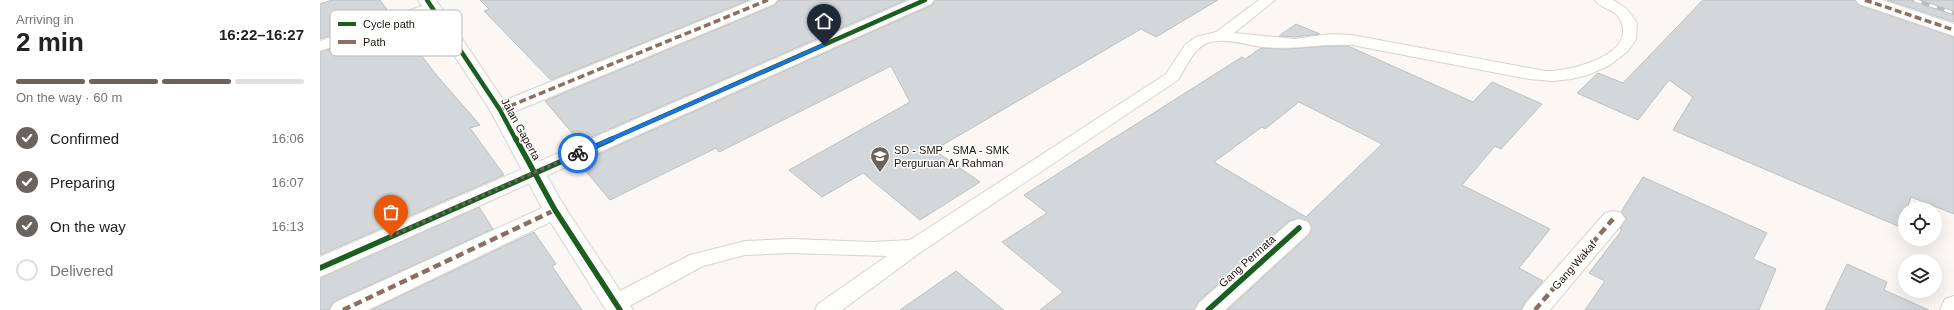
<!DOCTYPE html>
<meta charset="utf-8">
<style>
:root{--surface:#fff;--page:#f6f6f6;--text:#222;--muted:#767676;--line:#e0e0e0;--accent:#6b635e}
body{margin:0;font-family:Helvetica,sans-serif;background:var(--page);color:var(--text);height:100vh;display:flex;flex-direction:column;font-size:15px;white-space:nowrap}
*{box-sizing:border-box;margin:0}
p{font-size:13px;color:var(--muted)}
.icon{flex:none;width:22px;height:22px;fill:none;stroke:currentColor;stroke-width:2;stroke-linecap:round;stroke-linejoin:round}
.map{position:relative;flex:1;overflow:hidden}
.details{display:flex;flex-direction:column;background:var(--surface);width:320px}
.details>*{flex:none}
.tools{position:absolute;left:1578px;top:202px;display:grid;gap:8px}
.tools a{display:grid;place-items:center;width:44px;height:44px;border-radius:50%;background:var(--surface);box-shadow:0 4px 16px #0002;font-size:20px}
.pin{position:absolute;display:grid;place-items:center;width:34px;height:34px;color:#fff;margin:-41px -17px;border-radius:50% 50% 50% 0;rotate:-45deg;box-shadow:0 0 4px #0007}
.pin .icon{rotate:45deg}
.courier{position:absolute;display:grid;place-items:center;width:40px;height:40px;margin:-20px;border:3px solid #1a73e8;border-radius:50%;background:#fff;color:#222;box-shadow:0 1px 5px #0007}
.headline em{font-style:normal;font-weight:800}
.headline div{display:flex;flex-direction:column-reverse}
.headline{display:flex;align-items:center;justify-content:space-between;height:68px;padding:0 16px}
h1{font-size:26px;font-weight:800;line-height:30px}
.bar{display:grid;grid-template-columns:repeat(4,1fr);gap:6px 4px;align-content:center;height:48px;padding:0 16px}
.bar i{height:5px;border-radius:3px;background:var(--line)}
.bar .on{background:var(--accent)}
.bar p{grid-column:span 4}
ol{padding:0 16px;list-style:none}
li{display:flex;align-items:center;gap:12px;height:44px}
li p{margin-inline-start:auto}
li .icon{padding:4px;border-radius:50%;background:var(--accent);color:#fff;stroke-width:4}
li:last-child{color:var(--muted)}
li i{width:22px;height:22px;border:2px solid var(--line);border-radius:50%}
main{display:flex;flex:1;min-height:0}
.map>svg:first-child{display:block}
.building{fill:#d3d7d9;stroke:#bdc1c3;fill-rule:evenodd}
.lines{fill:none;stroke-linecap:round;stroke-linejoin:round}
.lane-casing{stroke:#dad3cf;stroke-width:2}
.street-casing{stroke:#dad3cf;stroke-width:2}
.secondary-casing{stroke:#dad3cf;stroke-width:2}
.lane{fill:#fefefd;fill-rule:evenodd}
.street{fill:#fefefd;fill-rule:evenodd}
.secondary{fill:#fefefd;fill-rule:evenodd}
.rail-casing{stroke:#bcbbb9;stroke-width:4}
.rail{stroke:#fff;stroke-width:2.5;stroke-dasharray:8;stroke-linecap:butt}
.quiet-far1{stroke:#8d6e63;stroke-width:3.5;stroke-dasharray:7 3.5;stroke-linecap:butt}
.quiet{stroke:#8d6e63;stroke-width:4.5;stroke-dasharray:8 4.5;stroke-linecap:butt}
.cycleway-far1-casing{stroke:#fff;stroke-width:6}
.cycleway-casing{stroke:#fff;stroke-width:8}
.cycleway-far1{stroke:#1b5e20;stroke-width:4.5}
.cycleway{stroke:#1b5e20;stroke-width:5.5}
.route{fill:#1a73e8}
.done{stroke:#6b635e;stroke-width:4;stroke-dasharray:0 7.2}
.labels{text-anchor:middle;stroke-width:3;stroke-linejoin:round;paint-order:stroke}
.street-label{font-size:11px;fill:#1e140e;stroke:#fff}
.poi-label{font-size:11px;fill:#1e140e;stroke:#fff;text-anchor:start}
.key{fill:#fff;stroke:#bcb8b7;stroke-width:1}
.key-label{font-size:11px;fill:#1e140e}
</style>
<main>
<section class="details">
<div class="headline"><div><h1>2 min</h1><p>Arriving in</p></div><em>16:22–16:27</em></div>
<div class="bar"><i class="on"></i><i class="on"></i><i class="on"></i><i></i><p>On the way · 60 m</p></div>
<ol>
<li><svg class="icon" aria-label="check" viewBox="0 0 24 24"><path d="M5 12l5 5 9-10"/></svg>Confirmed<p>16:06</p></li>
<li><svg class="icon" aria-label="check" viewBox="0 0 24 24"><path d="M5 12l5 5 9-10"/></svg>Preparing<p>16:07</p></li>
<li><svg class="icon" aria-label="check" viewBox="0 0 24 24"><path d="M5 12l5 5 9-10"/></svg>On the way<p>16:13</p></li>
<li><i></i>Delivered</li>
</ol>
</section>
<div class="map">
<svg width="1634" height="310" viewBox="0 0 1634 310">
<rect width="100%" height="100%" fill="#faf7f4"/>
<path class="building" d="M 12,0 L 60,0 L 71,15 L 0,39 L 0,4 Z
M 160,0 L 429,0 L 231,80 L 164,11 L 169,9 Z
M 458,0 L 586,0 L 260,142 L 225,101 L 455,5 Z
M 615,0 L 898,0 L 836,37 L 821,29 L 614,150 L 660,182 L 600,220 L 543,173 L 502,197 L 469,170 L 590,102 L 571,66 L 399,152 L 396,148 L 290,200 L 259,163 L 612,5 Z
M 1383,0 L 1535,0 L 1539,5 L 1634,37 L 1634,214 L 1591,197 L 1587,209 L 1585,209 L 1580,227 L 1353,130 L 1373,97 L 1349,80 L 1318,120 L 1257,93 L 1278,73 L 1303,83 Z
M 1567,0 L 1634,0 L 1634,22 Z
M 976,24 L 1000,34 L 975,37 L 959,36 Z
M 78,25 L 118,77 L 160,125 L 150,128 L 184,175 L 0,255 L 0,52 Z
M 1009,46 L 1028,46 L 1153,102 L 1172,82 L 1222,104 L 1181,149 L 1175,146 L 1142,185 L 1230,229 L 1199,268 L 1223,281 L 1205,302 L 1201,310 L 907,310 L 989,235 L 992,229 L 989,221 L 979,218 L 969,221 L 878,302 L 874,310 L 720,310 L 743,292 L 682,242 L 727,213 L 704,195 L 922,57 L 925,59 L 941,48 L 966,49 ZM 979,102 L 1062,144 L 986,217 L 894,162 L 942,127 L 945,129 Z
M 1323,177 L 1447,233 L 1433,259 L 1456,269 L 1439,310 L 1265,310 L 1285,281 L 1269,273 L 1302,230 L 1300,229 L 1306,218 L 1301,212 Z
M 159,207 L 173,229 L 13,302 L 9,310 L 0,310 L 0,278 Z
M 214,232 L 236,264 L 232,266 L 262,310 L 51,310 Z
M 1527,264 L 1567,282 L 1564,290 L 1609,310 L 1505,310 Z
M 636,271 L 684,310 L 580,310 Z"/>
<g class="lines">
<defs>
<path id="lane" d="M 939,0 L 955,0 L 914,33 L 975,39 L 1011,34 L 1032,35 L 1225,71 C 1248,72 1316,56 1301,21 C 1296,9 1281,9 1275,0 L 1293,0 L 1306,8 L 1317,23 L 1316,39 L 1308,51 L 1290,65 L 1268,75 L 1251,79 L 1233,81 L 1209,79 L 1032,45 C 1001,43 974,50 943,47 C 926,45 902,36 885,44 C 872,51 866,68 858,80 L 601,252 L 522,310 L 495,310 L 498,304 L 567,256 L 471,253 L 425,255 L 383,266 L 304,309 L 288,309 L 285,303 L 288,297 L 370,255 L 425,241 L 471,239 L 553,242 L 590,240 L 846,74 L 865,45 L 876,37 L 896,32 Z
M 111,3 L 116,4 L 118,7 L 116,10 L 0,51 L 0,41 Z"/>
<path id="street" d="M 433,0 L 457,0 L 454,4 L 187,115 L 180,116 L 173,115 L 170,110 L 173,105 Z
M 590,0 L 614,0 L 611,4 L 0,277 L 0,257 Z
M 1536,0 L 1562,0 L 1634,24 L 1634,36 L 1539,4 Z
M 235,202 L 243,204 L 247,210 L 243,216 L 48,310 L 10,310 L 14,303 Z
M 1293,211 L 1301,213 L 1305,219 L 1301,225 L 1230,310 L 1202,310 L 1206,303 L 1285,213 Z
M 979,219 L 988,222 L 991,228 L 988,234 L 905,310 L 875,310 L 879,303 L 970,222 Z
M 1634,296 L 1634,310 L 1620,310 L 1625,299 Z"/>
<path id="secondary" d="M 98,0 L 116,0 L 190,110 L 244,206 L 313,310 L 286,310 L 223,210 L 170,110 Z"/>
</defs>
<use href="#lane" class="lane-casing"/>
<use href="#street" class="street-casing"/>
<use href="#secondary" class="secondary-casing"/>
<use href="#lane" class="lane"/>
<use href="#street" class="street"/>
<use href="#secondary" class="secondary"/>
<defs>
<path id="rail" d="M 1594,0 L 1634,13"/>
</defs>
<use href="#rail" class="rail-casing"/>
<use href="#rail" class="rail"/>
<path class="quiet-far1" d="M 1545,0 L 1634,30
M 180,110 L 448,0"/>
<path class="quiet" d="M 23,310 L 235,210
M 1215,310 L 1293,219"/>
<defs>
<path id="cycleway-far1" d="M 107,0 L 180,110 L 196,140
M 289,140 L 605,0"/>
<path id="cycleway" d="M 196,139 L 235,210 L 300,310
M 0,268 L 292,139
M 888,310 L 979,228"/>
</defs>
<use href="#cycleway-far1" class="cycleway-far1-casing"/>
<use href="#cycleway" class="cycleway-casing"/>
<use href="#cycleway-far1" class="cycleway-far1"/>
<use href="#cycleway" class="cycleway"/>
</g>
<path class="route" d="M 504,43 L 505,46 L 260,155 L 255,153 Z"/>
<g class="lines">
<path class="done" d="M 71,236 L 258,153"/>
</g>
<defs>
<symbol id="school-pin" viewBox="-11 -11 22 30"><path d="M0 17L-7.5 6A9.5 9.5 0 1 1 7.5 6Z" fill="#6b635e" stroke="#fff"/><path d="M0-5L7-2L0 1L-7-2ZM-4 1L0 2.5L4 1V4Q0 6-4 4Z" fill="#fff"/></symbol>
</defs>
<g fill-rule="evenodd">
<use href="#school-pin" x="549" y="145" width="22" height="30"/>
</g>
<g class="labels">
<g class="street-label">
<text transform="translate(201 129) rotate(61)" y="4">Jalan Gaperta</text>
<text transform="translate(927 261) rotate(-42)" y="4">Gang Permata</text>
<text transform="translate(1254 265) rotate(-49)" y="4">Gang Wakaf</text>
</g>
<g class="poi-label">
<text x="574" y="154">SD - SMP - SMA - SMK<tspan x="574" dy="13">Perguruan Ar Rahman</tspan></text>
</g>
</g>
<rect x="10" y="10" width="132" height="46" rx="6" class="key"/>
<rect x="18" y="22" width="18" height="4" fill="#1b5e20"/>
<rect x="18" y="40" width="18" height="4" fill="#8d6e63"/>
<g class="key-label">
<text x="43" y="28">Cycle path</text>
<text x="43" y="46">Path</text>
</g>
</svg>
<div class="tools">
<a><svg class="icon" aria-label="locate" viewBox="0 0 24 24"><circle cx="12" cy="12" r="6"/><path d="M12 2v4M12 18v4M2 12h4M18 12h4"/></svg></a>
<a><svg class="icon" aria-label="layers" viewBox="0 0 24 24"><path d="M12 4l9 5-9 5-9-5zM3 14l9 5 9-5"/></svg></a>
</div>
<div class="pin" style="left:71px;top:236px;background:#ea580c"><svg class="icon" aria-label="bag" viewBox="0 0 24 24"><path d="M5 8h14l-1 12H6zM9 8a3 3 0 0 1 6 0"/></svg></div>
<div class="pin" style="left:504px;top:45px;background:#1f2937"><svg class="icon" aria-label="home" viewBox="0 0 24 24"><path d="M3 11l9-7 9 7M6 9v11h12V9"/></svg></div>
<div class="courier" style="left:258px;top:153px"><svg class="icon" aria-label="bike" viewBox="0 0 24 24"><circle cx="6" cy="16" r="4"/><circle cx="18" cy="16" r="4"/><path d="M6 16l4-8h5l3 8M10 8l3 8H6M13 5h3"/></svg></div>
</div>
</main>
